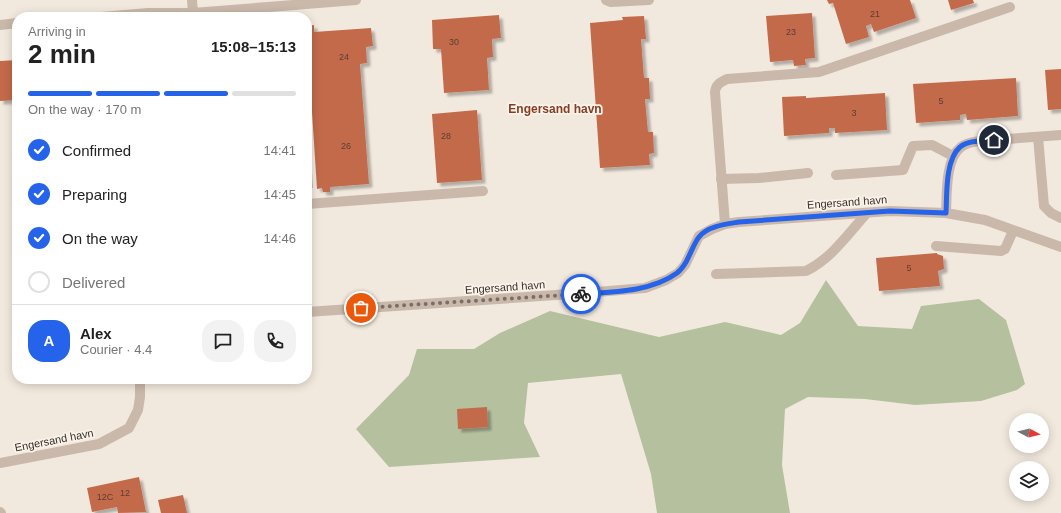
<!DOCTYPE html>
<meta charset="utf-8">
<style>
:root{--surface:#fff;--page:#f2f2f2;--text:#222;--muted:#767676;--line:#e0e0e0;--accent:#2563eb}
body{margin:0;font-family:Helvetica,sans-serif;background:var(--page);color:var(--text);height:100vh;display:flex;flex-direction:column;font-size:15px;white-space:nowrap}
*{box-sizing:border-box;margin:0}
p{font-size:13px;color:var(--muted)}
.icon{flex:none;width:22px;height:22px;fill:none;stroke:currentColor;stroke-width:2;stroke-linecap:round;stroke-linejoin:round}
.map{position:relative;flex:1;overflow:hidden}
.sheet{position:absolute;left:12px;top:12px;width:300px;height:372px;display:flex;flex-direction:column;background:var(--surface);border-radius:16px;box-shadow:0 2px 10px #0003}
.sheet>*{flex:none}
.needle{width:26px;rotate:97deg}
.fabs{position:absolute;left:1009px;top:413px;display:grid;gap:8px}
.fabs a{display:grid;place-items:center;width:40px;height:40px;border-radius:50%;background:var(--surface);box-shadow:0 2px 10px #0003;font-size:20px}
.pin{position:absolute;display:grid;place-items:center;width:34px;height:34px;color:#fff;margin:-17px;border:2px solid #fff;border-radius:50%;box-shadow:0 1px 4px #0007}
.courier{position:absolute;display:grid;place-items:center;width:40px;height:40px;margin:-20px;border:3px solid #2563eb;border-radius:50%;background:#fff;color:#222;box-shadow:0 1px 5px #0007}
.headline em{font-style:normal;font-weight:700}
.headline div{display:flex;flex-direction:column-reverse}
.headline{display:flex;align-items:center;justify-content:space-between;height:68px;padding:0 16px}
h1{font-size:26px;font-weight:700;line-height:30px}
.bar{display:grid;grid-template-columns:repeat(4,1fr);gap:6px 4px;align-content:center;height:48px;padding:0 16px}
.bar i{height:5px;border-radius:3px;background:var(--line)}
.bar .on{background:var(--accent)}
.bar p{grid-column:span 4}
.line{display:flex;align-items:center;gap:10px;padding:0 16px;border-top:1px solid var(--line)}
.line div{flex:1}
.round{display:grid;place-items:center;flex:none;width:42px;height:42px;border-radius:16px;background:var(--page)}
ol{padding:0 16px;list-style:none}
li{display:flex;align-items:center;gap:12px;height:44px}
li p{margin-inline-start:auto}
li .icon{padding:4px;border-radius:50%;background:var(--accent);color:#fff;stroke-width:4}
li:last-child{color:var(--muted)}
li i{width:22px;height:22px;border:2px solid var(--line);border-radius:50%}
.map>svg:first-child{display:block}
.green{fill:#b5c19e}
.building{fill:#c36a4b;filter:url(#shadow)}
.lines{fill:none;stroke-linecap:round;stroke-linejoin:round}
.service{stroke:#cab9aa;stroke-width:10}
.minor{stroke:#cab9aa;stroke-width:10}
.done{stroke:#796f68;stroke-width:4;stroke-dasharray:0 7.2}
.route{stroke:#2563eb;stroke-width:5}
.labels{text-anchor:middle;stroke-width:3.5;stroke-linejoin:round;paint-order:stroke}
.number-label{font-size:9px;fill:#5b3d32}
.street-label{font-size:11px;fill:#382e29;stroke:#faf3ea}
.neighbourhood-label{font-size:12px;font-weight:bold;fill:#853d24;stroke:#faf3ea}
</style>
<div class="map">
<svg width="1061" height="513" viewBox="0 0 1061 513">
<defs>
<filter id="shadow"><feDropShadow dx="3.5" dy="3.5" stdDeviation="1" flood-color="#0004"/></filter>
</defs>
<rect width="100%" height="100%" fill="#f2e9de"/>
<path class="green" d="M 307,97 L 313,188 L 307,188 Z
M 826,280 L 858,326 L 912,329 L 921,306 L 979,299 L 1006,320 L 1025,384 L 1017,390 L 981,401 L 915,405 L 865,399 L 808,397 L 785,409 L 782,465 L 790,513 L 657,513 L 651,474 L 621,374 L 528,383 L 524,423 L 540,457 L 389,467 L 356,429 L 409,375 L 417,349 L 474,349 L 500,333 L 550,311 L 659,337 L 725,322 L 781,335 L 800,323 Z"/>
<path class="building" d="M 827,0 L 910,0 L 916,18 L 874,32 L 871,24 L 866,26 L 869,37 L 846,44 L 833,3 L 829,4 Z
M 948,0 L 973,0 L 974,3 L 951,10 Z
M 812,13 L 815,58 L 805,59 L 806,65 L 794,66 L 793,60 L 770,62 L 766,16 Z
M 499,15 L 501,38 L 492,39 L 493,57 L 487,58 L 489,90 L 444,93 L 441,49 L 433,49 L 432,20 Z
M 644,16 L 646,39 L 641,39 L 644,78 L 649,78 L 650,99 L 645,99 L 648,132 L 653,132 L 654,153 L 649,154 L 650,165 L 600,168 L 590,23 L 623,20 L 622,17 Z
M 314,25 L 314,32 L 371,28 L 373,46 L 366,47 L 367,63 L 360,64 L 369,184 L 330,187 L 330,192 L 323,192 L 322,188 L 317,189 L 307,35 L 307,26 Z
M 17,60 L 17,100 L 0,101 L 0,61 Z
M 1061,69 L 1061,109 L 1048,110 L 1045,70 Z
M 1016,78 L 1018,116 L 967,120 L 966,114 L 960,115 L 960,120 L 916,123 L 913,84 Z
M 885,93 L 887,130 L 835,133 L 835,128 L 829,128 L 829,133 L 784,136 L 782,97 L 806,96 L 806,98 Z
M 477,110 L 482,180 L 437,183 L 432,114 Z
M 937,253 L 937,254 L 943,256 L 944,269 L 938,271 L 940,286 L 879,291 L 876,258 Z
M 487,407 L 488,427 L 458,429 L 457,409 Z
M 139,477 L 146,512 L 118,513 L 117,507 L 92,512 L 87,488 Z
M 183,495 L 187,513 L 161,513 L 158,500 Z"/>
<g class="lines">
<path class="service" d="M 192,0 L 193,13
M 606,0 L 611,2 L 649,0
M 101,17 L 148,13 L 193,13 L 356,0
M 0,25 L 17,23
M 1038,137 L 1044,206 L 1051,213 L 1061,218
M 836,175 L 903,170 L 913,146 L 932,145 L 953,156
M 721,179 L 759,178 L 808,173
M 307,204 L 483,191
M 936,246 L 1001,251 L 1005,249 L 1013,231
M 716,274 L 806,271 C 831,259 848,234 867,213
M 0,463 L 99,444 L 129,428 L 138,410 L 140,397 L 140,379"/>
<path class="minor" d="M 1010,7 L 819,72 L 727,79 C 721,82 716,84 715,92 L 725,224 L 739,222 L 890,211 L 946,213 L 985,220 L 1061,247
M 193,13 L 193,17
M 946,213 C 947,195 945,159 961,147 C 966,143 973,142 979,141 L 1061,135
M 307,312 L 585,293 L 645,288 L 666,280 L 678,273 L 685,265 L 699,236 L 712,229 L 725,224
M 0,512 L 1,513"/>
</g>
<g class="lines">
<path class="done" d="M 361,308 L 581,294"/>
<path class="route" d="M 581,294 C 612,292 651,292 677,273 C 682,269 686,263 689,256 C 692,250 695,242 699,237 C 707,226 727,224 739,222 L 890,211 L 946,213 C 947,195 945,160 960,147 C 969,140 983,141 994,140"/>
</g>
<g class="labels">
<g class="number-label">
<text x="875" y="17">21</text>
<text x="791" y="35">23</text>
<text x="454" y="45">30</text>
<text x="344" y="60">24</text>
<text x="941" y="104">5</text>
<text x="854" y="116">3</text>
<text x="446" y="139">28</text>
<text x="346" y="149">26</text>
<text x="909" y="271">5</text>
<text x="125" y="496">12</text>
<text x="105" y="500">12C</text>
</g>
<g class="street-label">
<text transform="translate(847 202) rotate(-4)" y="4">Engersand havn</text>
<text transform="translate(505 287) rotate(-4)" y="4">Engersand havn</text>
<text transform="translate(54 440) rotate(-11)" y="4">Engersand havn</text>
</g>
<g class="neighbourhood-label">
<text x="555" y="113">Engersand havn</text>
</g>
</g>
</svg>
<div class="fabs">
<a><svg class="needle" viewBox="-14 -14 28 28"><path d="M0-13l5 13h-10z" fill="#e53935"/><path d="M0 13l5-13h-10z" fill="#767676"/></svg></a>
<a><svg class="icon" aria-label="layers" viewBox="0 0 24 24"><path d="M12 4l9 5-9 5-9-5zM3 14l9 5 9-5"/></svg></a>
</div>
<div class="pin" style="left:361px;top:308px;background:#ea580c"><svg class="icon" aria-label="bag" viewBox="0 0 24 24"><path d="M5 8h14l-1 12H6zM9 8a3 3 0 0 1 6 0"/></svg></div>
<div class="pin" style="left:994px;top:140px;background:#1f2937"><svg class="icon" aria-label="home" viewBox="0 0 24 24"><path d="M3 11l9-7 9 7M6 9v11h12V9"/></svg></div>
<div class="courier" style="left:581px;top:294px"><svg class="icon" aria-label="bike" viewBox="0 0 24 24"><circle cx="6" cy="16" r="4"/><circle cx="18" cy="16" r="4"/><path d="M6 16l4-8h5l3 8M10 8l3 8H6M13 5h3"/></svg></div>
<section class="sheet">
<div class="headline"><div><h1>2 min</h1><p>Arriving in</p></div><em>15:08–15:13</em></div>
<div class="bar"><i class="on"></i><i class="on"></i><i class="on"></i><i></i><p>On the way · 170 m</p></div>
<ol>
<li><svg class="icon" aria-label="check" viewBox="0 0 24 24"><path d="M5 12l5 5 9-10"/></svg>Confirmed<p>14:41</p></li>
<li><svg class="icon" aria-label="check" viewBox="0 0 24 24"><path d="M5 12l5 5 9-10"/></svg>Preparing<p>14:45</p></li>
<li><svg class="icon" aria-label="check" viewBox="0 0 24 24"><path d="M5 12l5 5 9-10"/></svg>On the way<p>14:46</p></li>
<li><i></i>Delivered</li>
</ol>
<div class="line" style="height:72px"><b class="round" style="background:var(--accent);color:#fff">A</b><div><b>Alex</b><p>Courier · 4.4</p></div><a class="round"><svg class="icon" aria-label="chat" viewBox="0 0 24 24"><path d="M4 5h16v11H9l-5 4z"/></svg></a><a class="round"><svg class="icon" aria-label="phone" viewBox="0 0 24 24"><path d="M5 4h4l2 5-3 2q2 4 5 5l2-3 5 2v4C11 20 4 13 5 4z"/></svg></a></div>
</section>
</div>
